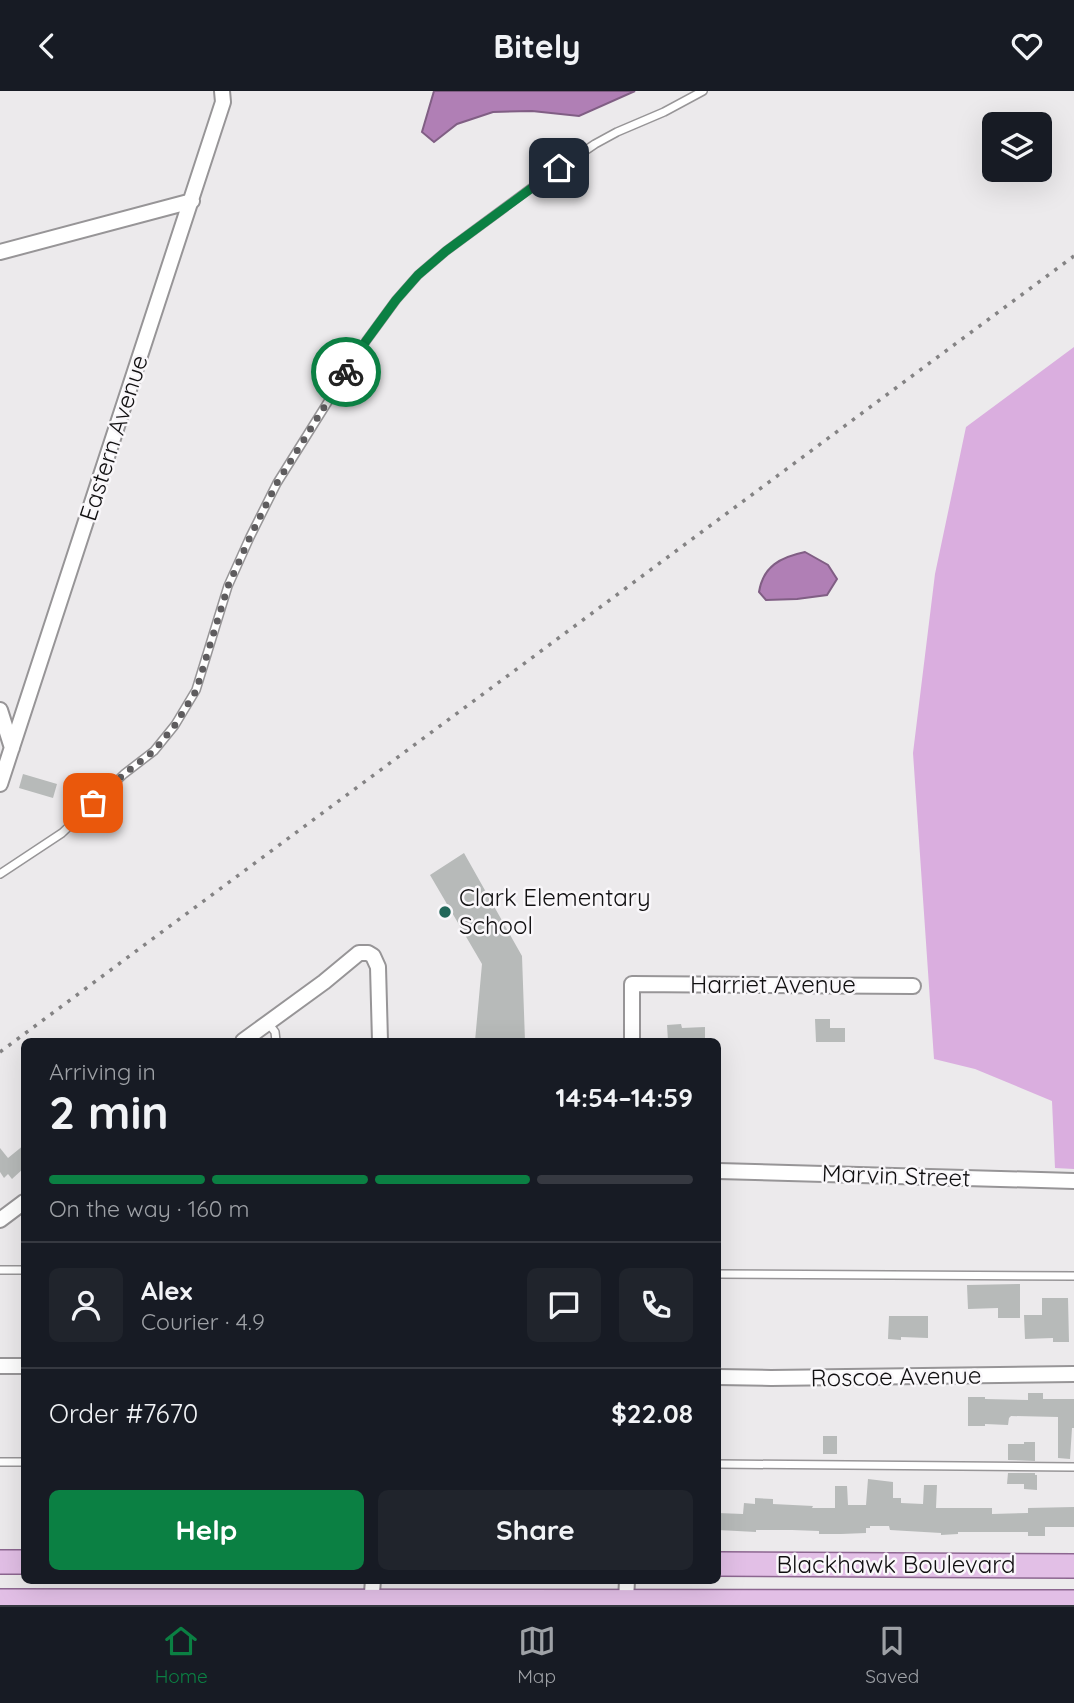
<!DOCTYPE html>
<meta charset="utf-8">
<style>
:root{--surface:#171b24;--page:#20242c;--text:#f1f3f6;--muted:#9ea1a6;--line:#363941;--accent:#0b8043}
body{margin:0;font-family:Quicksand,sans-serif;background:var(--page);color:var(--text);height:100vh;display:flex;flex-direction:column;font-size:26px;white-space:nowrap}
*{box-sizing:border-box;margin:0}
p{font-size:23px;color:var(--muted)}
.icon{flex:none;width:38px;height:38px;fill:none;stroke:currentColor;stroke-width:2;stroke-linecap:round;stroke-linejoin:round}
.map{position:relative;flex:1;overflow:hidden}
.side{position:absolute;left:21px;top:947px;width:700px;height:546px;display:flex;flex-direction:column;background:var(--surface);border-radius:10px;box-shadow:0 7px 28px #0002}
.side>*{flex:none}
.controls{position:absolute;left:982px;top:21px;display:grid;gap:14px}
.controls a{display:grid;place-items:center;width:70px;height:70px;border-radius:10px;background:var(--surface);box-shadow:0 7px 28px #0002;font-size:35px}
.pin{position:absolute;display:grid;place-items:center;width:60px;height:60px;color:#fff;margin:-30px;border-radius:14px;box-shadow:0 4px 10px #0006}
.courier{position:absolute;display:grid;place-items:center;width:70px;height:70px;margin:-35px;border:5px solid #0b8043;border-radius:50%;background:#fff;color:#222;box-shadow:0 2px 9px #0007}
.head em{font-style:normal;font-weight:700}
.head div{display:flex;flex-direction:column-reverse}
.head{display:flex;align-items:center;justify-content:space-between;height:119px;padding:0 28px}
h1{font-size:46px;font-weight:700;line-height:52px}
.bar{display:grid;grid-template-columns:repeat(4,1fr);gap:10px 7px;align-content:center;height:84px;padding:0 28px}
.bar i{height:9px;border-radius:5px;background:var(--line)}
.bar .current{background:var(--accent)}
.bar p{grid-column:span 4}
.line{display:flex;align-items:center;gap:18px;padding:0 28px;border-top:2px solid var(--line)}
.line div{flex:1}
.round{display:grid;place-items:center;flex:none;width:74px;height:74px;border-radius:10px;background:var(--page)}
.primary-button{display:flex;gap:14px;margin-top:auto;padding:14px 28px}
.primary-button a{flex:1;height:80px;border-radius:10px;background:var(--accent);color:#fff;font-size:28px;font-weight:700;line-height:80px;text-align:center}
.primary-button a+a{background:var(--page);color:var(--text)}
header{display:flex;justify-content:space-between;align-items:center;height:91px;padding:0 28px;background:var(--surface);font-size:32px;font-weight:700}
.dock{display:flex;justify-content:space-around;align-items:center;height:98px;border-top:2px solid var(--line);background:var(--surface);font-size:19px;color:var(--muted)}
.dock a{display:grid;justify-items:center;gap:4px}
.dock .current{color:var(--accent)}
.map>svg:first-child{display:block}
.green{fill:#daaedf}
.water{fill:#b07fb5;stroke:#805e84;stroke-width:2}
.building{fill:#b7bab9}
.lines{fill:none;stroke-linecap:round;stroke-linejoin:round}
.lane-casing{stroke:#979597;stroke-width:10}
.street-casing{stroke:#979597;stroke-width:18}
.primary-casing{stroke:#8c6690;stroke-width:26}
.lane{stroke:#fff;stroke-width:7}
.street{stroke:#fff;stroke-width:14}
.primary{stroke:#e2bfe6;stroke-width:23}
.rail{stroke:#848384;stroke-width:3.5;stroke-dasharray:3.5 7;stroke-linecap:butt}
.done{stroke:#5e5c5e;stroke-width:7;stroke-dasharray:0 12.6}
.route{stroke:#0b8043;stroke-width:9}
.poi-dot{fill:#22675a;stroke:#f9f7fa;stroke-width:2.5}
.labels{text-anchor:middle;stroke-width:5;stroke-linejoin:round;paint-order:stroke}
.street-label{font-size:24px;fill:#111011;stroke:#f9f7fa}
.poi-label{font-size:24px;fill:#111011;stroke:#f9f7fa;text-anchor:start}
</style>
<header><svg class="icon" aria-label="back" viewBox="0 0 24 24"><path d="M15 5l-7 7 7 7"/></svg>Bitely<svg class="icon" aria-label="heart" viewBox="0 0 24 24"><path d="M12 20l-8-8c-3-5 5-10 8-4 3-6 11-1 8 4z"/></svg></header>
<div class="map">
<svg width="1074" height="1514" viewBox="0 0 1074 1514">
<rect width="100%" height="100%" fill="#eceaec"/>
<path class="green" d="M 1074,256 L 1074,1078 L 1055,1077 L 1052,1010 L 975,978 L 934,968 L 913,662 L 935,483 L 966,336 Z"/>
<path class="water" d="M 434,0 L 635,0 L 579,25 L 532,20 L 493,21 L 457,33 L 434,51 L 422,41 Z
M 805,461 L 828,474 L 837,488 L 827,504 L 797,508 L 766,509 L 759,501 C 763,475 781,466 805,461 Z"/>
<path class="building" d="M 23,683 L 57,693 L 53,707 L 19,697 Z
M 464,762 L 522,865 L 525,950 L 475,950 L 482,873 L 430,784 Z
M 815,928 L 830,928 L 830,937 L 845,937 L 845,951 L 816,951 Z
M 681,933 L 682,937 L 705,936 L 705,950 L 668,950 L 667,934 Z
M 24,1054 L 24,1077 L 12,1088 L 8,1083 L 4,1087 L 0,1081 L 0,1057 L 8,1067 Z
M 1020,1193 L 1020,1227 L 998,1227 L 998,1217 L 968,1218 L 967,1194 Z
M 1042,1207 L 1068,1207 L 1069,1251 L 1053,1251 L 1053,1247 L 1025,1248 L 1024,1224 L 1042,1224 Z
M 889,1225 L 928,1225 L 928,1247 L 901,1246 L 901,1249 L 888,1248 Z
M 1028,1302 L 1043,1302 L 1043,1308 L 1074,1308 L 1074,1337 L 1072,1337 L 1070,1368 L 1058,1367 L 1058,1326 L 1011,1325 L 1009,1327 L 1008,1334 L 985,1333 L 985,1335 L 968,1335 L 968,1306 L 985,1306 L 985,1308 L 1028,1309 Z
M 823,1345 L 837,1345 L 837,1363 L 823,1363 Z
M 1024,1351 L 1035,1351 L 1035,1370 L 1008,1369 L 1008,1353 L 1024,1353 Z
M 1008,1382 L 1035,1382 L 1035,1384 L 1037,1384 L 1037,1399 L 1024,1398 L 1024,1393 L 1007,1393 Z
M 868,1388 L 893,1391 L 893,1407 L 901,1407 L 901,1412 L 923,1413 L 924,1394 L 937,1394 L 936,1417 L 992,1417 L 992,1423 L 1028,1422 L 1028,1417 L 1074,1416 L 1074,1436 L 1045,1436 L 1045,1445 L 1028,1445 L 1028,1441 L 958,1441 L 958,1443 L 941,1444 L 941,1442 L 890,1439 L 889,1435 L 870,1435 L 870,1437 L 866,1437 L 866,1442 L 841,1443 L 819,1443 L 819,1440 L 792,1439 L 756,1439 L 756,1441 L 718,1439 L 718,1422 L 743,1423 L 744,1412 L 755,1413 L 755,1407 L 773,1408 L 773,1413 L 813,1415 L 812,1417 L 835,1417 L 835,1395 L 847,1395 L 848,1414 L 866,1414 Z"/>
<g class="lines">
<defs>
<path id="lane" d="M 0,783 L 62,742 L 124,683 L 154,660 L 175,634 L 196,599 L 228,495 L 250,446 L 277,392 L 366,250 L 396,209 L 418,184 L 446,160 L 542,89 L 595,53 L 617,41 L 664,21 L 703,0
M 268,932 L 275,941 L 276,950
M 0,1179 L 24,1179
M 718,1183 L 1074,1185
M 0,1371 L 24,1371
M 718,1373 L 1074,1376"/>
<path id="street" d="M 0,161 L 192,110
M 0,619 L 12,657
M 0,693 L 223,11 L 222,0
M 243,950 L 324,891 L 359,862 L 368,862 L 373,865 L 378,876 L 380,950
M 632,950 L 632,893 L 913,895
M 718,1080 L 1074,1090
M 0,1129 L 24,1111
M 0,1275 L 24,1275
M 718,1286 L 771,1287 L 1074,1283
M 626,1510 L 627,1489
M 371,1514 L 373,1489"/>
<path id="primary" d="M 0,1471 L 24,1471
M 718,1473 L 1074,1475
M 0,1510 L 1074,1511"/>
</defs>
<use href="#lane" class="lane-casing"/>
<use href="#street" class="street-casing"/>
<use href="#primary" class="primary-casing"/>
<use href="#lane" class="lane"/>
<use href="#street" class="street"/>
<use href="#primary" class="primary"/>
<path class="rail" d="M 0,961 L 1074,165"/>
</g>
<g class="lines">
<path class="done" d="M 93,712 L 124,683 L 154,660 L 175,634 L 196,600 L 228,495 L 250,446 L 277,392 L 346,281"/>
<path class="route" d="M 346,281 L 366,250 L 396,209 L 418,184 L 446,160 L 559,77"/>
</g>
<circle class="poi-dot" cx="445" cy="821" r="7"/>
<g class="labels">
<g class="street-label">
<text transform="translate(114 347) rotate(-72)" y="8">Eastern Avenue</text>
<text x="773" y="902">Harriet Avenue</text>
<text transform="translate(896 1085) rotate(2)" y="8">Marvin Street</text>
<text transform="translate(896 1286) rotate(-1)" y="8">Roscoe Avenue</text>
<text x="896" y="1482">Blackhawk Boulevard</text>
</g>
<g class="poi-label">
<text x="459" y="815">Clark Elementary<tspan x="459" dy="28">School</tspan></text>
</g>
</g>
</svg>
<div class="controls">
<a><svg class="icon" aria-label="layers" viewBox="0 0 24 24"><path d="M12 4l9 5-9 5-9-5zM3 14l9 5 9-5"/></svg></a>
</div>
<div class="pin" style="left:93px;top:712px;background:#ea580c"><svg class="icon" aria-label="bag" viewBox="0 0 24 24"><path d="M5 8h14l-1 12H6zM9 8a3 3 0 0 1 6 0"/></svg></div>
<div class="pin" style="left:559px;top:77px;background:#1f2937"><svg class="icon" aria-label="home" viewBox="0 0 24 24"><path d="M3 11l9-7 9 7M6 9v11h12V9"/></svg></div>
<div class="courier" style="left:346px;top:281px"><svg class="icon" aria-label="bike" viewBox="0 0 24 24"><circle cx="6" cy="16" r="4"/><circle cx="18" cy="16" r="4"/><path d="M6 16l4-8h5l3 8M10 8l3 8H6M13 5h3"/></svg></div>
<section class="side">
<div class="head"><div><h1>2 min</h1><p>Arriving in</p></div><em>14:54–14:59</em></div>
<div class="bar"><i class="current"></i><i class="current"></i><i class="current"></i><i></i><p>On the way · 160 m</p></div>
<div class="line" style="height:126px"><a class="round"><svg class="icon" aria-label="person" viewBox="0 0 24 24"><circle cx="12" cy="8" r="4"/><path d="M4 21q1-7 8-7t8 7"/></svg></a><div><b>Alex</b><p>Courier · 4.9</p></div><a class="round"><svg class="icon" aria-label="chat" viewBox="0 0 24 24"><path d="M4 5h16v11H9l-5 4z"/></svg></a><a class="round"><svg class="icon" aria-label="phone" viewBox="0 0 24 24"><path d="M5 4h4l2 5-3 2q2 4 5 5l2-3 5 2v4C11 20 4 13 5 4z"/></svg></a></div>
<div class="line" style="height:91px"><div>Order #7670</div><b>$22.08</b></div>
<div class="primary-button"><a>Help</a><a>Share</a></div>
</section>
</div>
<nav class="dock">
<a class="current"><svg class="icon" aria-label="home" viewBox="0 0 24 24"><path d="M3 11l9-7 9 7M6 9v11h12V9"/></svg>Home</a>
<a><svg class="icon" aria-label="map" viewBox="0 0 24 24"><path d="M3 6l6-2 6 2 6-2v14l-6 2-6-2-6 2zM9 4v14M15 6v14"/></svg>Map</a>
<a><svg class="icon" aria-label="saved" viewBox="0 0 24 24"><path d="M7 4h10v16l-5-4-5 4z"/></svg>Saved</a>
</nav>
